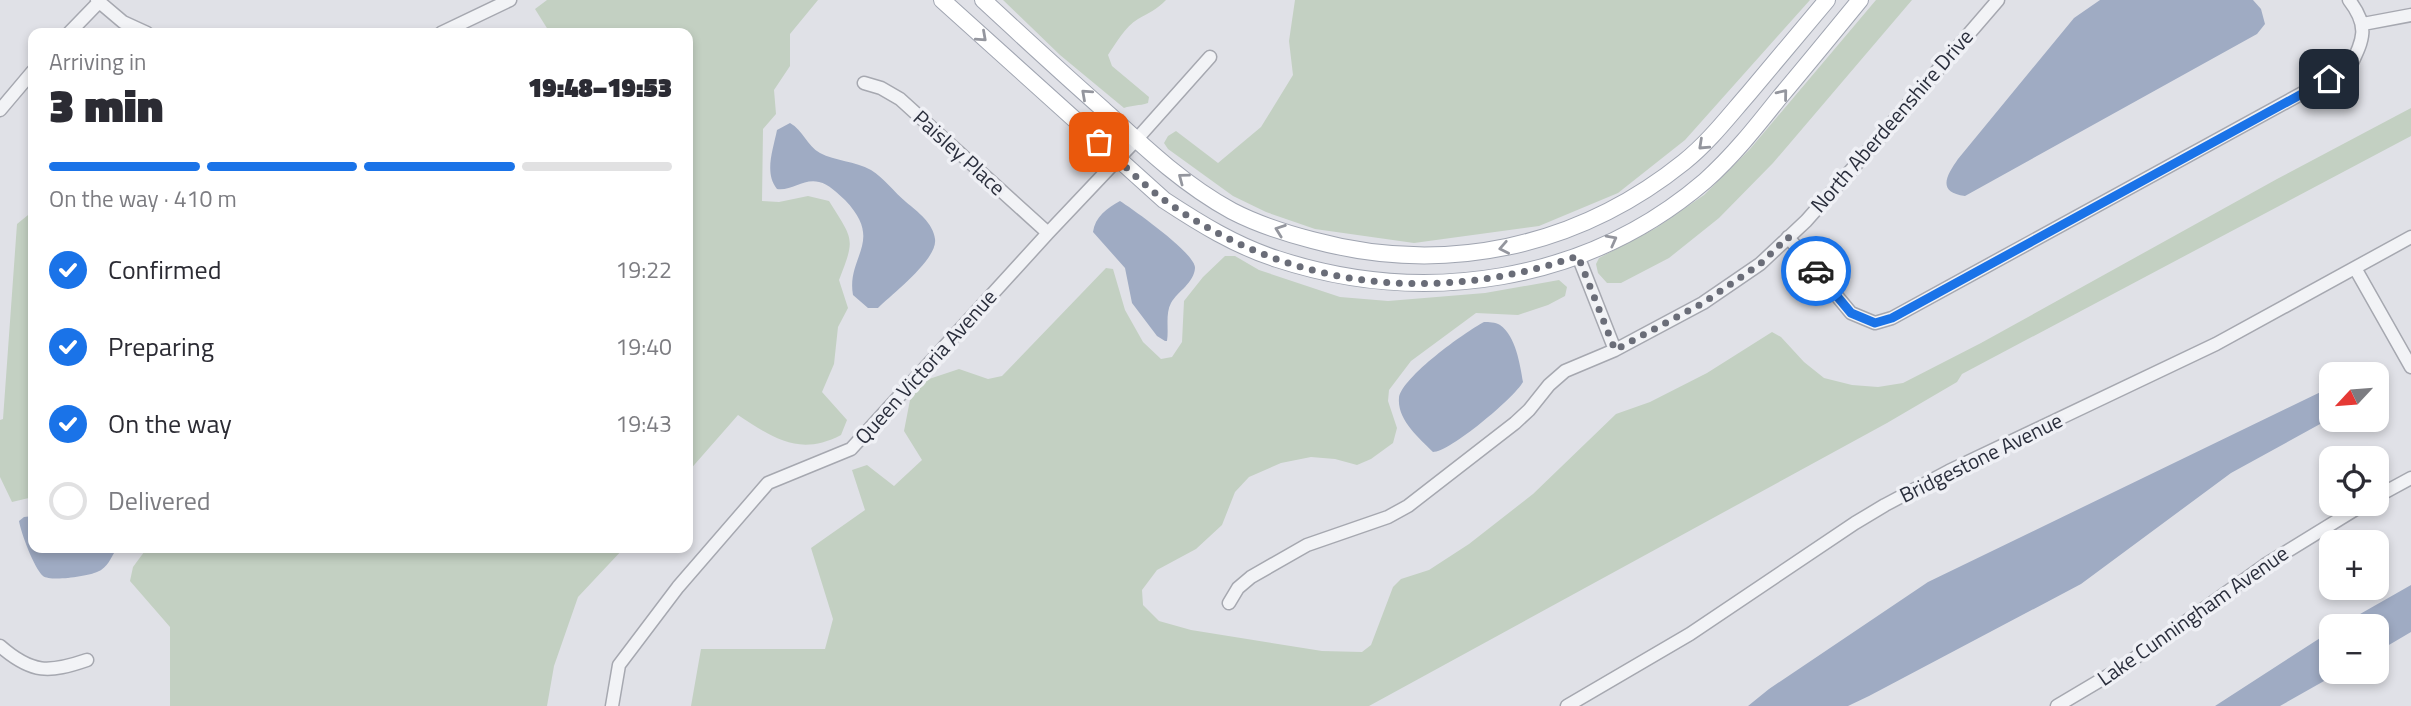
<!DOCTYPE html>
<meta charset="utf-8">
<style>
:root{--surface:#fff;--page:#f7f7f7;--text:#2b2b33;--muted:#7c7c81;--line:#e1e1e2;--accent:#1a73e8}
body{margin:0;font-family:"Titillium Web",sans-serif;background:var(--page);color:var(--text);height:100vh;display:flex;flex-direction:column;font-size:26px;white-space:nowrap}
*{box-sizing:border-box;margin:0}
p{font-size:23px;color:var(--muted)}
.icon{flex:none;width:38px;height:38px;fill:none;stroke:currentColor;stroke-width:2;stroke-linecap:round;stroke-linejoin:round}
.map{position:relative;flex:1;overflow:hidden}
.sheet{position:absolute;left:28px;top:28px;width:665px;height:525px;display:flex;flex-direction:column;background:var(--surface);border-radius:14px;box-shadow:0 4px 10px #0003}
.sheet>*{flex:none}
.needle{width:46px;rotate:244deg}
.buttons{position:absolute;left:2319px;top:362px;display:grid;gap:14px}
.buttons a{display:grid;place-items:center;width:70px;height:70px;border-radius:14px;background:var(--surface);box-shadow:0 4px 10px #0003;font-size:35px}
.pin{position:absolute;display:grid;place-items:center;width:60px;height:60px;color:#fff;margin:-30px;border-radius:14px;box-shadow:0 4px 10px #0006}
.courier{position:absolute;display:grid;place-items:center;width:70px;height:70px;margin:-35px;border:5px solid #1a73e8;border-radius:50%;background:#fff;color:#222;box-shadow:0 2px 9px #0007}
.overview em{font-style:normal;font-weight:800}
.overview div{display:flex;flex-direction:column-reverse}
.overview{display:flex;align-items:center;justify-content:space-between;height:119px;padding:0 21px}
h1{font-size:46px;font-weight:800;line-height:52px}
.bar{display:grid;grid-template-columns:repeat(4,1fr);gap:10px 7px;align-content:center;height:84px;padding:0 21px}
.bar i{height:9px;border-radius:5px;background:var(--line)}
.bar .active{background:var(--accent)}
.bar p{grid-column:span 4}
ol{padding:0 21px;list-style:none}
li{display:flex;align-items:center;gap:21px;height:77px}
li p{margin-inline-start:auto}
li .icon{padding:7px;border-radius:50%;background:var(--accent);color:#fff;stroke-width:4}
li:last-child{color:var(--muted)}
li i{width:38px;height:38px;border:4px solid var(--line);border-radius:50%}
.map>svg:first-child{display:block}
.green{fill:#c3d0c2}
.water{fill:#9fabc3}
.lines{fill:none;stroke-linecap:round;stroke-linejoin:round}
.minor-casing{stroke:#a6a8b0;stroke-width:15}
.major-casing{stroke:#a0a5b1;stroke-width:18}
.minor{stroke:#f2f3f6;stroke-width:12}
.major{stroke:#fff;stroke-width:16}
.oneway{stroke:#94969e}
.done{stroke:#6a6d78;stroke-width:7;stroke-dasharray:0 12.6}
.route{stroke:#1a73e8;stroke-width:9}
.labels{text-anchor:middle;stroke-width:7;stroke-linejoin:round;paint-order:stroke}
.street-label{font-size:21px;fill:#2a2e3c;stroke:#eff0f5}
</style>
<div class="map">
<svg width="2411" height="706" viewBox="0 0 2411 706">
<rect width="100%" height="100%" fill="#e0e1e7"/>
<path class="green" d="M 547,0 L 818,0 L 790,34 L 790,66 L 774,90 L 776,114 L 763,129 L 762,201 L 779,202 L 808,196 L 829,201 C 853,240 856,237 839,280 L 848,308 L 838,327 L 834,364 L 822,392 L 847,420 L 841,435 C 799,457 773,438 738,415 L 688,472 L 688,33 L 550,33 L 535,9 Z
M 1003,0 L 1166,0 C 1157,9 1149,13 1138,19 C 1125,27 1116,43 1108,55 L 1112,66 L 1149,97 L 1148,103 C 1139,106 1132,105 1124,108 L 1060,55 Z
M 1295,0 L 1810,0 L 1685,140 L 1618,193 L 1539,226 L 1414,243 L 1315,229 L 1266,212 L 1233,196 L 1168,149 L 1164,143 L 1168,136 L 1176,131 L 1218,163 L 1261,127 L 1293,75 L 1289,41 Z
M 1876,0 L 1912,0 L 1773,163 L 1719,218 L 1669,258 L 1621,283 L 1607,283 L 1598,273 L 1596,264 L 1599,258 L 1656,228 L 1704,195 L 1750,149 Z
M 2411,108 L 2411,136 L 1962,374 L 1957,382 L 1887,423 L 1369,706 L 691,706 L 701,649 L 825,649 L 833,619 L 811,548 L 865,510 L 852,470 L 867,465 L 894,486 L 922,460 L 904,431 L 910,400 L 926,380 L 959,369 L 988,379 L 1002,376 L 1106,268 L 1113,269 L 1125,310 L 1143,342 L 1161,359 L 1172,357 L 1182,342 L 1184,301 L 1203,277 L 1225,256 L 1235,256 L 1259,270 L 1340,297 L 1388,301 L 1485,293 L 1559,280 L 1567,287 L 1565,296 L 1548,305 L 1518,315 L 1476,313 L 1411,361 L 1389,390 L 1388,401 L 1397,428 L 1393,443 L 1371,459 L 1357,465 L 1335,459 L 1311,457 L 1281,463 L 1249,477 L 1235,492 L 1222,525 L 1196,549 L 1157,570 L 1142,590 L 1143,605 L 1159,621 L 1191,630 L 1322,651 L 1362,652 L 1371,645 L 1393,587 L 1401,579 L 1429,570 L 1469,544 L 1533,494 L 1616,414 L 1650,402 L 1707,373 L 1772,332 L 1781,337 L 1804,362 L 1824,378 L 1852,385 L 1878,387 L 1903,383 L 1981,343 L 2277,179 Z
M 33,211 L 33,497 L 12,502 L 0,477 L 0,420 L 3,419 L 17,224 Z
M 147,548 L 624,548 L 578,597 L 554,666 L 547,706 L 170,706 L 170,627 L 130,581 L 133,567 Z"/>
<path class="water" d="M 2100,0 L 2253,0 L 2261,9 L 2265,24 L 2257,34 L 1965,196 C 1936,192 1947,175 1958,159 L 2074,18 Z
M 790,123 C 803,130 807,146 820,153 C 835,161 855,161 871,170 C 884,178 894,192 906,202 C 918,212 933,223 935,239 C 938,259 892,294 878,308 L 868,308 L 853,295 C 846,256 885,242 845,200 C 837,193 829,184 819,182 C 804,178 792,191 777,189 C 764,173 773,150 777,130 Z
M 1120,201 C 1134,210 1196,254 1195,268 C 1194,283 1178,291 1171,303 C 1165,314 1169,329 1167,341 L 1165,341 L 1157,336 L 1132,303 L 1125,268 L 1093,232 C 1095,217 1107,208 1120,201 Z
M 1484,322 C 1489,322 1495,322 1500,325 C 1516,336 1520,365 1523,382 C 1514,398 1450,452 1433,452 C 1419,438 1397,420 1399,398 C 1402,377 1465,332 1484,322 Z
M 2331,387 L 2331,418 L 2231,473 L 2081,584 L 1869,696 L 1848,706 L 1748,706 L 1769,689 L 1928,582 Z
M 33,516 L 33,548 L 117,548 C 111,557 108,568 97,572 C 88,576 51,582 43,576 C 34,568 21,533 19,521 L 24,517 Z
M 2411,585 L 2411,632 L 2377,652 L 2376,626 L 2339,626 Z
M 2331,631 L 2331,672 L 2340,672 L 2280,706 L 2215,706 Z"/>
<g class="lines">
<defs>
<path id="minor" d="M 97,0 L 123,22 L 147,33
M 2363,24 L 2411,15
M 69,33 L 99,2
M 441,33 L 510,0
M 864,83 L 881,88 L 900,99 L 1048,233
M 0,110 L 33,71
M 1788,237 L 1851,313 L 1875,323 L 1892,318 L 2350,67 C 2363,40 2370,27 2349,0
M 1578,256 L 1615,350
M 2355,268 L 2411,367
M 2376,497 L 2411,478
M 1229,603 L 1238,588 L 1251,577 L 1307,545 L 1388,517 L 1408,506 L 1515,423 L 1529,410 L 1549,385 L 1565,371 L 1615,350 L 1703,303 L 1760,264 L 1806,221 L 1861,159 L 1998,0
M 0,646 C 32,674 49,673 87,660
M 612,706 L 619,665 L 678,587 L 768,483 L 851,449 L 1048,233 L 1136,140 L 1210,57
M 1567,706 L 1690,634 L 1855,523 L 1885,505 L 1949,471 L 2216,344 L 2411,237
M 2057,706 L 2121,668 L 2265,565 L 2364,504"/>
<path id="major" d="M 942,0 L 1164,200 C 1199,223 1236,246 1277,259 C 1424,307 1586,283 1705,181 C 1733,156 1756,127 1779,98 C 1806,66 1833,33 1860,0
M 983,0 C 1023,37 1063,74 1104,110 C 1144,147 1184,185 1232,211 C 1257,224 1285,233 1312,240 C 1444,276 1577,248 1684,162 C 1709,142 1728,117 1749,93 C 1775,62 1801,31 1827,0"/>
</defs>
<use href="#minor" class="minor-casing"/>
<use href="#major" class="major-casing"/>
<use href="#minor" class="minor"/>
<use href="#major" class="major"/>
</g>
<defs><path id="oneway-chevron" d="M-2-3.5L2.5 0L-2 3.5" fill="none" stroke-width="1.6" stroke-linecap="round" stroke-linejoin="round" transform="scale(1.75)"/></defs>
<g class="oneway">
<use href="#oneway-chevron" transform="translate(982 37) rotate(42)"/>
<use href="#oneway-chevron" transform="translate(1086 94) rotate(-138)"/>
<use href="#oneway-chevron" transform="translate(1783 94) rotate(-51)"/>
<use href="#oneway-chevron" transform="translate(1703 145) rotate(137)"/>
<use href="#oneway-chevron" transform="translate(1183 178) rotate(-143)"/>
<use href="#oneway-chevron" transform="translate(1280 230) rotate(-160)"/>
<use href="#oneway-chevron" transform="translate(1612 240) rotate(-28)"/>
<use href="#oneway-chevron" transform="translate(1504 248) rotate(169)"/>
</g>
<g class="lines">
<path class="done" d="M 1099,142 C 1121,162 1143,185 1167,202 C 1292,290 1436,305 1578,256 L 1615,350 L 1703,303 L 1760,264 L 1788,237 L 1816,271"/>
<path class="route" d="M 1816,271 L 1851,313 L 1875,323 L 1892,318 L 2329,79"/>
</g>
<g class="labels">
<g class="street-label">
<text transform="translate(1892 121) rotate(-49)" y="7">North Aberdeenshire Drive</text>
<text transform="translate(959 153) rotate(42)" y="7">Paisley Place</text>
<text transform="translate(926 367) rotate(-48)" y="7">Queen Victoria Avenue</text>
<text transform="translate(1981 458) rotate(-26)" y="7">Bridgestone Avenue</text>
<text transform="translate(2193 616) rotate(-35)" y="7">Lake Cunningham Avenue</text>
</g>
</g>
</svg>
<div class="buttons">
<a><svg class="needle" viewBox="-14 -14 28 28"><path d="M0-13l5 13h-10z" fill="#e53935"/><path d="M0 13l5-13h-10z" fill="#7c7c81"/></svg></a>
<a><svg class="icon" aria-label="locate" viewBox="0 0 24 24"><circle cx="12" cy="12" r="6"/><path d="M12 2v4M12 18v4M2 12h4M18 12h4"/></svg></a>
<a>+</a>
<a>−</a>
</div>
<div class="pin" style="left:1099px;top:142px;background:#ea580c"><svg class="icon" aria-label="bag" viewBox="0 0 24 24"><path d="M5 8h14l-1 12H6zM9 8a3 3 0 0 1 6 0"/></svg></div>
<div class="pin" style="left:2329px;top:79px;background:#1f2937"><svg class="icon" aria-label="home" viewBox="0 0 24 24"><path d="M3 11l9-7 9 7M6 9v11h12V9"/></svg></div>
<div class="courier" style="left:1816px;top:271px"><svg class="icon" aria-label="car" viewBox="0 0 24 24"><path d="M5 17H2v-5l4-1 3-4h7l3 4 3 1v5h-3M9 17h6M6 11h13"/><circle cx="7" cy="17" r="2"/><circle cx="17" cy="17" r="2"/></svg></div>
<section class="sheet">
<div class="overview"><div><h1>3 min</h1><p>Arriving in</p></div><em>19:48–19:53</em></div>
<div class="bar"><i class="active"></i><i class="active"></i><i class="active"></i><i></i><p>On the way · 410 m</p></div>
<ol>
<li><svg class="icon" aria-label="check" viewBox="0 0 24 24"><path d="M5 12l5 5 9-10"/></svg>Confirmed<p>19:22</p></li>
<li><svg class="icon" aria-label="check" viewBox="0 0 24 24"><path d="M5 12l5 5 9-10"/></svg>Preparing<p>19:40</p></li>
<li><svg class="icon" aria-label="check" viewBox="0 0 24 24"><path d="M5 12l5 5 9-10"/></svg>On the way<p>19:43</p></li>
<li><i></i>Delivered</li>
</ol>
</section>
</div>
